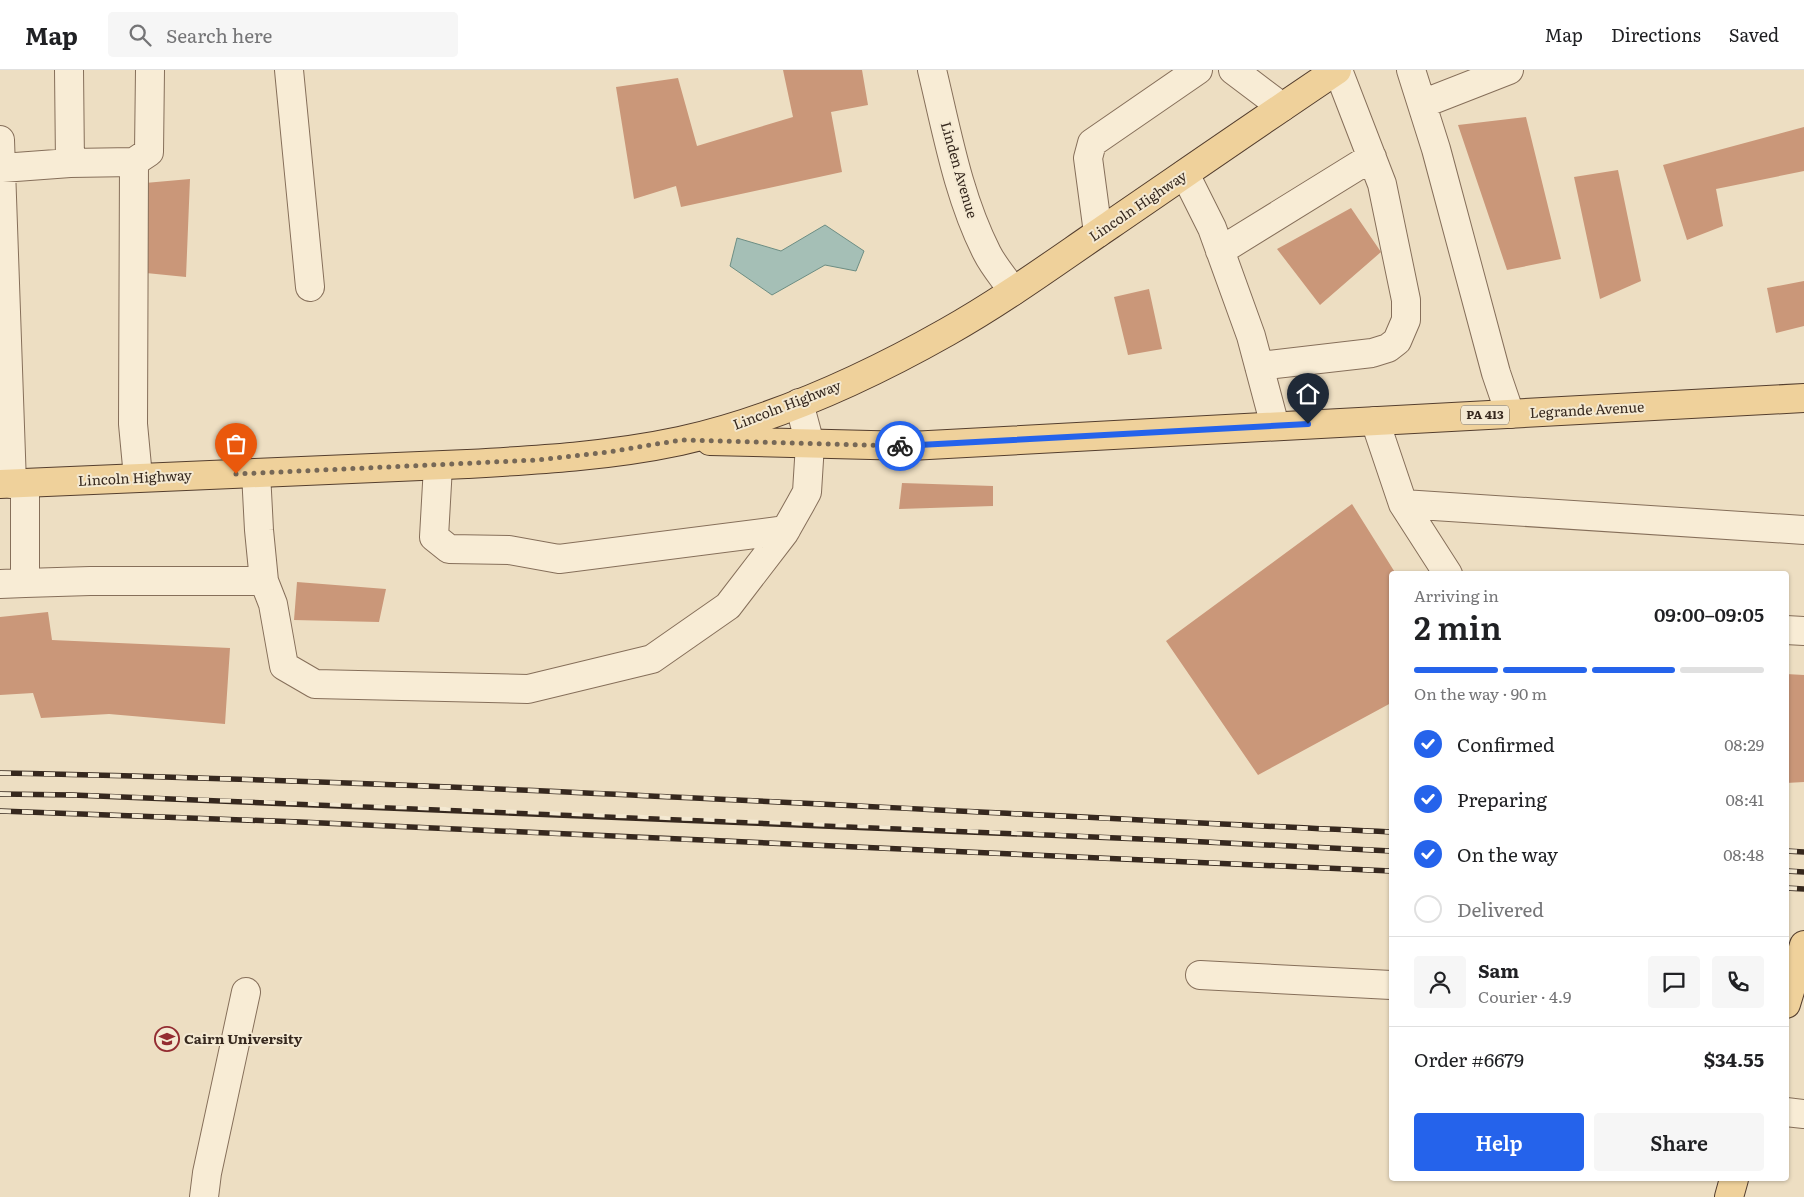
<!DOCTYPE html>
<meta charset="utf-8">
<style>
:root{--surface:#fff;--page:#f6f6f6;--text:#202124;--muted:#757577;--line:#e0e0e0;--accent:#2563eb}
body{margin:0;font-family:Literata,serif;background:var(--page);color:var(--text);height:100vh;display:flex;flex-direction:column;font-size:19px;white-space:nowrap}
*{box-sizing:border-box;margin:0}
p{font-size:16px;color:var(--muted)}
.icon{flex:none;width:28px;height:28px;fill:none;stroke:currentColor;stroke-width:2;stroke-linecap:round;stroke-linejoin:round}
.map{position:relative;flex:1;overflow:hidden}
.details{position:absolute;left:1389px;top:501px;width:400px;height:610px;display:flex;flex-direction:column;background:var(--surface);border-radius:5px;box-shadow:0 1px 4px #0004}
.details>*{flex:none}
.pin{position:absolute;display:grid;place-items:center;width:42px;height:42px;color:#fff;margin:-51px -21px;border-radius:50% 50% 50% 0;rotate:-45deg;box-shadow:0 0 5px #0007}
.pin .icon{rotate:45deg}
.courier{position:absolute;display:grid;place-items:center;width:50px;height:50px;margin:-25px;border:4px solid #2563eb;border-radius:50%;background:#fff;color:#222;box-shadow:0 1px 6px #0007}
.headline em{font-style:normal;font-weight:600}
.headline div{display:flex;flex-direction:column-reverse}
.headline{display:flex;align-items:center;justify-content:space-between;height:85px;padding:0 25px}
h1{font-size:32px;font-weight:600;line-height:38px}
.bar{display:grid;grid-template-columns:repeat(4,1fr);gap:8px 5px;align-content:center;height:60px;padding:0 25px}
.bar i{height:6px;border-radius:4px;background:var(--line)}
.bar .current{background:var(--accent)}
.bar p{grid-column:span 4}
.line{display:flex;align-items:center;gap:12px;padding:0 25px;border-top:1px solid var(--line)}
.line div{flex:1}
.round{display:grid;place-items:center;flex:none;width:52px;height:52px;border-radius:5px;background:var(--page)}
ol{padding:0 25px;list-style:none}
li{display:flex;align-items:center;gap:15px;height:55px}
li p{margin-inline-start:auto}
li .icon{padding:5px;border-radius:50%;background:var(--accent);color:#fff;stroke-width:4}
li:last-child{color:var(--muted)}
li i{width:28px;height:28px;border:2px solid var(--line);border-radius:50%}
.cta{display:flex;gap:10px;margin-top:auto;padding:10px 25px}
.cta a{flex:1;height:58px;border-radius:5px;background:var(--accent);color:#fff;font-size:20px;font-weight:600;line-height:58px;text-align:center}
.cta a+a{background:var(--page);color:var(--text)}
header{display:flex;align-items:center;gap:30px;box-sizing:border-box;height:70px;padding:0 25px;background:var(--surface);border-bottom:1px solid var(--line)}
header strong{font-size:24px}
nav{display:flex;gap:28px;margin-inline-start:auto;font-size:18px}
.search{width:350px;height:45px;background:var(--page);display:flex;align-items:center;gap:12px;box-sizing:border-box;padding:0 18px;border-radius:5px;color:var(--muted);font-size:19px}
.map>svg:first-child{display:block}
.water{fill:#a5bfb6;stroke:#6c8d83}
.building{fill:#ca9779}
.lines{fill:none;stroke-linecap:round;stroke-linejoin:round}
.minor-casing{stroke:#866f5a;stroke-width:30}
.major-casing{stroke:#543e2e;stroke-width:30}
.minor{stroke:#f8ecd5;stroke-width:28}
.major{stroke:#efd19b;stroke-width:28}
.rail-casing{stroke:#36281e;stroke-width:5.5}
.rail{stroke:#f4e9d2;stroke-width:4;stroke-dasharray:11;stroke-linecap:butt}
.done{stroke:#766857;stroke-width:5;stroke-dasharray:0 9}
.route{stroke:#2563eb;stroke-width:6}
.labels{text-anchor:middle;stroke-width:4;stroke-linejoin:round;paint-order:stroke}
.shield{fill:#f4e9d2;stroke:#6f6254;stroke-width:1}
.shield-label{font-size:12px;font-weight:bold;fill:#36281e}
.street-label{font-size:14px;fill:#36281e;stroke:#f4e9d2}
.poi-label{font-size:14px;font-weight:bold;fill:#36281e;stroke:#f4e9d2;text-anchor:start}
</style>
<header>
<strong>Map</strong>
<div class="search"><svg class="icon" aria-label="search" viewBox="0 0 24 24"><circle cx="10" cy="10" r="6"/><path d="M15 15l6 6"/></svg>Search here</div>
<nav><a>Map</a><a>Directions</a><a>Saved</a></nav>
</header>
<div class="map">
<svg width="1804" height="1127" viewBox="0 0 1804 1127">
<rect width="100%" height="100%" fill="#eddec2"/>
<path class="water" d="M 825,155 L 864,181 L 856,201 L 825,195 L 772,225 L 730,196 L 737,168 L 781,181 Z"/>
<path class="building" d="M 783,0 L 862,0 L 868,35 L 831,42 L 842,102 L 681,137 L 676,116 L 634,129 L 616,17 L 678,8 L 697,76 L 793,47 Z
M 1526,47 L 1561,189 L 1507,200 L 1458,55 Z
M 1804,57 L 1804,101 L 1716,119 L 1723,156 L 1687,170 L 1663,95 Z
M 1618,100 L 1641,211 L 1600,229 L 1574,107 Z
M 190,109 L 186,207 L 146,203 L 145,113 Z
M 1351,138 L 1381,182 L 1320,235 L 1277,179 Z
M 1804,211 L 1804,256 L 1776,263 L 1767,218 Z
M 1149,219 L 1162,279 L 1128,285 L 1114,227 Z
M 902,413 L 993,416 L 993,436 L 899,439 Z
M 1352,434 L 1396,504 L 1391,504 L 1391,633 L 1258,705 L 1166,571 Z
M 297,512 L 386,519 L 379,552 L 294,550 Z
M 48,542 L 52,570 L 230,578 L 225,654 L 109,644 L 41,648 L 33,623 L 0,625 L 0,547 Z
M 1786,604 L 1804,605 L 1804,712 L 1786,713 Z"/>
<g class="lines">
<defs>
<path id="minor" d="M 69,0 L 70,93
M 289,0 L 310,217
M 932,0 C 947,62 958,126 987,183 C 994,197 1005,209 1013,221
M 1233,0 L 1282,37
M 1411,0 L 1436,79 L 1496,303 L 1510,344
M 1422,34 L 1509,0
M 0,70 L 12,414
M 134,92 L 149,82 L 150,0
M 2,98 L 70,93 L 134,92 L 133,354 L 138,407
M 1185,104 L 1212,158 L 1251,266 L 1275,356
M 1098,163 L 1088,88 L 1092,73 L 1198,0
M 1220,181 L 1372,87
M 1259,296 L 1372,283 L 1388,278 L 1397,271 L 1406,250 L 1406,230 L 1382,114 L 1338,0
M 1375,351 L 1403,434 L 1448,504
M 438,396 L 434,467 L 449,479 L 509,480 L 559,489 L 786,460
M 1403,434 L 1804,460
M 264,511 L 273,534 L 284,596 L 315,614 L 528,619 L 652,589 L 728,536 L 784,463 L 801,433 L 807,422 L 810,374 L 799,333
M 25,513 L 90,511 L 264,511 L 259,460 L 256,403
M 0,514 L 25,513 L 25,413
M 1786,560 L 1804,561
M 1200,905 L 1391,915
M 1786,1042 L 1804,1044
M 204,1127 L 207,1103 L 246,922"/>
<path id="major" d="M 710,371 L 910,376 L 1804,328
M 0,414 L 467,394 C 538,390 610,386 680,371 C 774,350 864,309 947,262 C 1004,230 1057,191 1110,155 C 1186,103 1261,51 1337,0
M 1786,934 L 1804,875
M 1729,1127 L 1734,1109"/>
</defs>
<use href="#minor" class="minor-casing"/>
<use href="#major" class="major-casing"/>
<use href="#minor" class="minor"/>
<use href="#major" class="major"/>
<defs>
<path id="rail" d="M 0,703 C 464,712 928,741 1391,762
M 0,724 L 73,725 C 513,741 952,759 1391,781
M 0,741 L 300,752 L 1391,801
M 1786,781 L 1804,782
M 1786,801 L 1804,802
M 1786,818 L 1804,819"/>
</defs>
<use href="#rail" class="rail-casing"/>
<use href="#rail" class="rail"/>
</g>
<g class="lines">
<path class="done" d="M 236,404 L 537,390 L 608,382 L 681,370 L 900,376"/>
<path class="route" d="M 900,376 L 1308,354"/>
</g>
<defs>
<symbol id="university-ring" viewBox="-11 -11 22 22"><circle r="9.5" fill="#f4e9d2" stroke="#932c31" stroke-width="1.5"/><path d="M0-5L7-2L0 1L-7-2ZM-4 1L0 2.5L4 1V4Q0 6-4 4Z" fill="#932c31"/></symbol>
</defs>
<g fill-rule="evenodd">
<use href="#university-ring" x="153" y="955" width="28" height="28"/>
</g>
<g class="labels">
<rect class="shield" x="1461" y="335.5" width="48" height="19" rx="4"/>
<g class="shield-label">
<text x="1485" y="349">PA 413</text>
</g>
<g class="street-label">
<text transform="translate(959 100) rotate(74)" y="5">Linden Avenue</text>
<text transform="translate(1138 136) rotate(-34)" y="5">Lincoln Highway</text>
<text transform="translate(787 335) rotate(-21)" y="5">Lincoln Highway</text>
<text transform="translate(1587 340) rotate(-3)" y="5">Legrande Avenue</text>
<text transform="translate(135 408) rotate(-3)" y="5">Lincoln Highway</text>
</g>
<g class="poi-label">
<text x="184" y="974">Cairn University</text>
</g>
</g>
</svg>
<div class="pin" style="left:236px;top:404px;background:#ea580c"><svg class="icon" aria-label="bag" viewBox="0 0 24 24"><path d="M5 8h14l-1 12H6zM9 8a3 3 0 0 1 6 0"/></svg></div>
<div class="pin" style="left:1308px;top:354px;background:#1f2937"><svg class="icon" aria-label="home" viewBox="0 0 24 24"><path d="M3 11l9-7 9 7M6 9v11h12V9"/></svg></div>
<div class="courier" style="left:900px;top:376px"><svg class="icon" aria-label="bike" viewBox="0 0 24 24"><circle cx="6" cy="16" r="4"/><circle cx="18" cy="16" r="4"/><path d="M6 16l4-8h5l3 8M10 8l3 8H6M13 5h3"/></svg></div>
<section class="details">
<div class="headline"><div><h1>2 min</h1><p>Arriving in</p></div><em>09:00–09:05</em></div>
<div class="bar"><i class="current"></i><i class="current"></i><i class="current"></i><i></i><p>On the way · 90 m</p></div>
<ol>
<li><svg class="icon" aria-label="check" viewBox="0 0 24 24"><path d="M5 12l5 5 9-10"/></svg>Confirmed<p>08:29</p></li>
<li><svg class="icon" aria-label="check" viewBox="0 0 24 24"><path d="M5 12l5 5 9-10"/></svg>Preparing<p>08:41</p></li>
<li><svg class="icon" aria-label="check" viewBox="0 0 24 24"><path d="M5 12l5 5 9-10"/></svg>On the way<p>08:48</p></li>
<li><i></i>Delivered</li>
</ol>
<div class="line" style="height:90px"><a class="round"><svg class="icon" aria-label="person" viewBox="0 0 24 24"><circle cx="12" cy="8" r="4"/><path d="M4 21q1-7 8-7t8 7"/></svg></a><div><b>Sam</b><p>Courier · 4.9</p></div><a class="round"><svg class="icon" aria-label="chat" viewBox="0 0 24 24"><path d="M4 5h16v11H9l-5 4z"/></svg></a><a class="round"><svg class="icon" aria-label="phone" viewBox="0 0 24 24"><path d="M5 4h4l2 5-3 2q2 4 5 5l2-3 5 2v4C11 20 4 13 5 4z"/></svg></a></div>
<div class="line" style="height:65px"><div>Order #6679</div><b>$34.55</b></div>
<div class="cta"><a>Help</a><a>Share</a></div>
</section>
</div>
